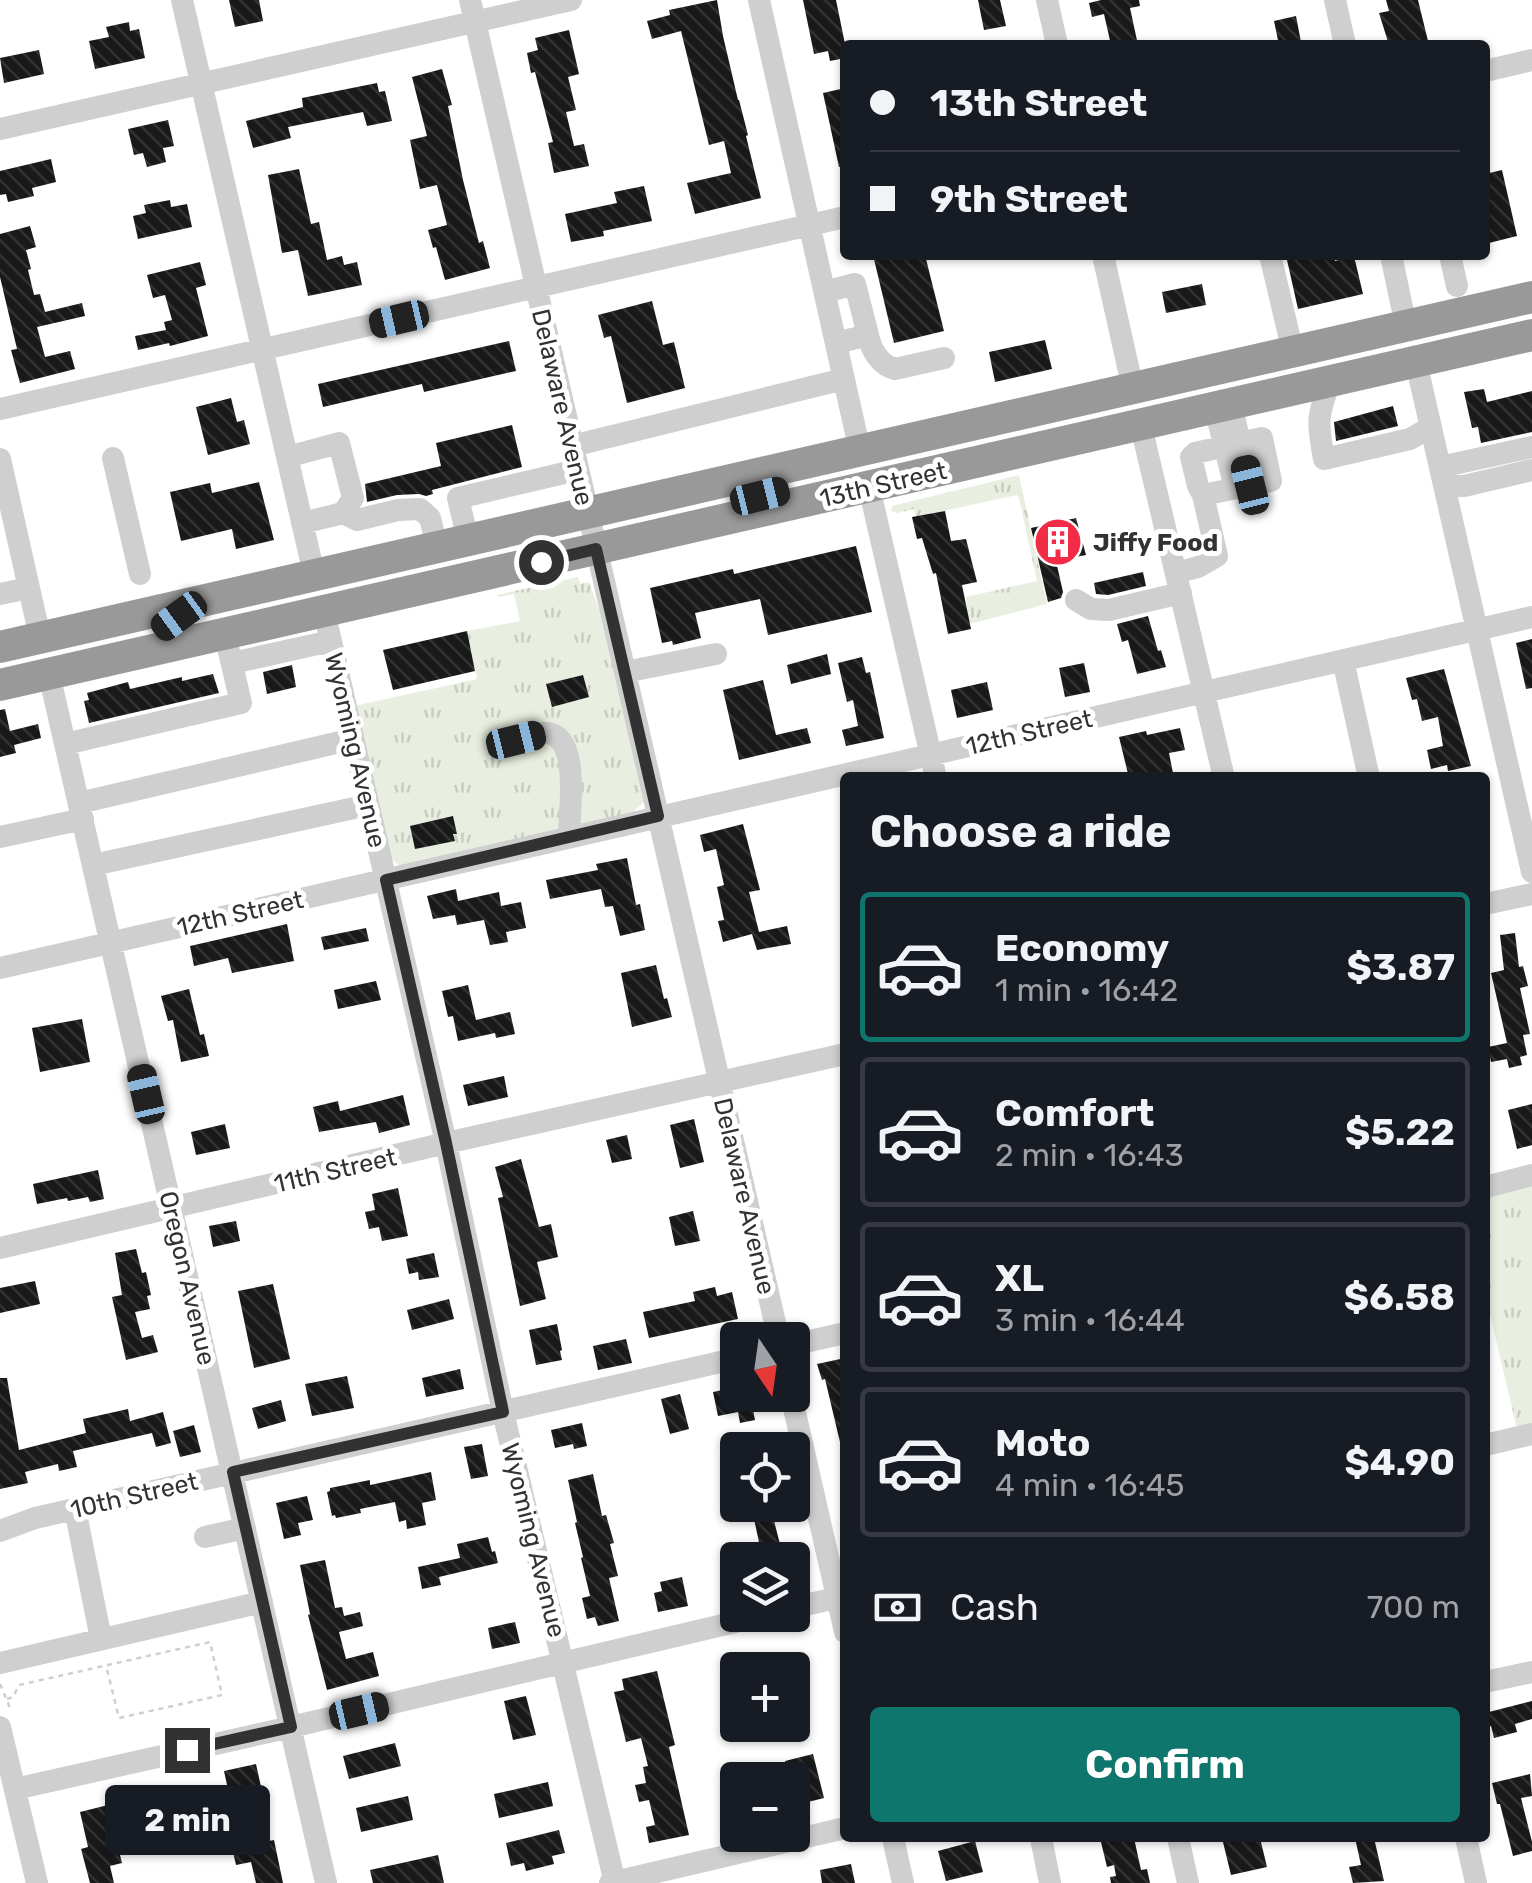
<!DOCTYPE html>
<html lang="en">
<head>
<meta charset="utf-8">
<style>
	body { margin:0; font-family:Rubik,sans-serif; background:#20242c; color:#f1f3f6; height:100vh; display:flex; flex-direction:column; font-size:38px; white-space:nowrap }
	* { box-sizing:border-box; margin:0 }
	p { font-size:32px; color:#9ea1a6 }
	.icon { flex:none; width:55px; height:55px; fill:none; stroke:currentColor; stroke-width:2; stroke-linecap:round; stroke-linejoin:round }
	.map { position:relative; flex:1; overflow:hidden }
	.panel { position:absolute; left:840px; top:772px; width:650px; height:1070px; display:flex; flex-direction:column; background:#171b24; border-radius:10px; box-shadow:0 2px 8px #0004 }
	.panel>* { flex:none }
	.top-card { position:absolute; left:840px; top:40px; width:650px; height:220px; border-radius:10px; box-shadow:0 2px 8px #0004; display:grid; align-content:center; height:220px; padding:0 30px; background:#171b24 }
	.needle { width:65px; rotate:167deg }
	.fabs { position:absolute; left:720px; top:1322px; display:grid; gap:20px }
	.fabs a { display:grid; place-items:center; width:90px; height:90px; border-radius:10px; background:#171b24; box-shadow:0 2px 8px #0004; font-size:50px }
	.end { position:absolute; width:45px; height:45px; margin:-22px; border:12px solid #323232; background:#fff; box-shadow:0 0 0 5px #fff }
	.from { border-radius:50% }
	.bubble { position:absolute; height:70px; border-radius:10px; background:#171b24; box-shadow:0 2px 8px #0004; font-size:32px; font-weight:700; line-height:70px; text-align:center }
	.car { position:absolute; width:30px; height:60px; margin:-30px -15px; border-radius:12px; box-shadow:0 0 8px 2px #0007; background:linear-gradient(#222 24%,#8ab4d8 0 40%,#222 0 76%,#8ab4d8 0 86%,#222 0) }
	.top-card b { display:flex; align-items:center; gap:35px; height:95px; font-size:38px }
	.top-card b+b { border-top:2px solid #363941 }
	.top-card i { width:25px; height:25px; background:#f1f3f6 }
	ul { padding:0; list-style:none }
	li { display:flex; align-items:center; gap:30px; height:150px; margin:0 20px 15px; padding:0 10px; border:5px solid #363941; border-radius:10px }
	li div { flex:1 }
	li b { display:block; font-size:38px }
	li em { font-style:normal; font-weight:700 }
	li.current { border-color:#0f766e }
	li>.icon { width:90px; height:90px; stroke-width:1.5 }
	h2 { padding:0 30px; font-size:45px; line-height:120px }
	.pay { display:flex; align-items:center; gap:25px; height:110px; padding:0 30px; font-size:38px }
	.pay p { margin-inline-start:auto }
	.cta { display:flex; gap:20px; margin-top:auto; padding:20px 30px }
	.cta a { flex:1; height:115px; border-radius:10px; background:#0f766e; color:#fff; font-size:40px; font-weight:700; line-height:115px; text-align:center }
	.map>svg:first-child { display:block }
	.grass { fill:url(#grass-tufts) }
	.building { fill:url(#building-back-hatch) }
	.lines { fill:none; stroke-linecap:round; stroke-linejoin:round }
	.path { stroke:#cfcfcf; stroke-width:2.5; stroke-dasharray:5 5; stroke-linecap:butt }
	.minor { stroke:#cfcfcf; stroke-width:22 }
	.highway { stroke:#999; stroke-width:32 }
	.route { stroke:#323232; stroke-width:12 }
	.labels { text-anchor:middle; stroke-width:10; stroke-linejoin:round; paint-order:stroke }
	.street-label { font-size:25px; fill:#323232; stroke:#fff }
	.poi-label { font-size:25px; font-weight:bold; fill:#323232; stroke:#fff; text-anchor:start }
</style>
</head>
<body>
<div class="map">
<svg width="1532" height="1883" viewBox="0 0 1532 1883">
	<defs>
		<pattern id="grass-tufts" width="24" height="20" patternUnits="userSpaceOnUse" patternTransform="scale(2.5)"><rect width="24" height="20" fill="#e9efe0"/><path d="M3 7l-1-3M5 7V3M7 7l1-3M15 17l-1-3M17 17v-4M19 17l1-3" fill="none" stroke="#c8cdc1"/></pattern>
		<pattern id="building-back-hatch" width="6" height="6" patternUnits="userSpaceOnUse" patternTransform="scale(2.5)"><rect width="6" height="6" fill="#191919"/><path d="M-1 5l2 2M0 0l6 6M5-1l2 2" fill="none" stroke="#323232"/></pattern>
	</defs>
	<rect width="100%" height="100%" fill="#fff"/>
	<path class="grass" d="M1019,475L1047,604L969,624L966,597L1037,581L1019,498L1017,495L916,517L914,509L897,513L891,511L892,506Z
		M578,577L580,584L589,582L602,618L644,802L631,814L401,866L390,859L354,706L477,679L467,631L520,621L514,594L498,597L497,595Z
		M1532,1186V1426L1517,1429L1485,1293V1197Z"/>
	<path class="building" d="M229,0H259L263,21L235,27Z
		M717,0L723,36L738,100H739L748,135L746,136L761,198L695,214L687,183L731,173L724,141L709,145L681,31L652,39L647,21L670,15L669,10Z
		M803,0H836L845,44V58L830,61L828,51L814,54Z
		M978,0H1000L1006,26L984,30Z
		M1101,0H1139L1140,6L1130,8L1138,45H1111L1104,14L1092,17L1089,3Z
		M1386,0H1418L1429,45H1389L1379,13L1389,11Z
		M1296,16L1301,42L1279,45L1274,21Z
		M129,22L130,31L139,29L145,58L95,69L89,41L109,37L106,27Z
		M569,30L579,74L568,77L576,110L566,112L574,146L584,144L589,166L554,173L548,143L553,142L535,72L531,73L527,53L538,50L535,38Z
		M39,50L44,74L4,83L0,58Z
		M442,69L452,105L448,106L463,180L479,243L483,241L490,268L445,280L436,247L433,248L428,230L447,225L437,185L420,189L410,140L427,136L412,77Z
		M377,83L379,92L385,91L392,121L367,126L363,112L288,127L291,138L253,148L246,121L303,107L302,98Z
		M845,88V166L839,167L823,93Z
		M168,120L174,146L163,148L166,162L147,167L143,153L134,155L128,129Z
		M51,159L56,182L32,188L34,196L8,202L6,194L0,195V171Z
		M299,169L311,224L319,222L327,260L342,256L344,265L357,262L362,285L308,296L298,250L282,253L268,175Z
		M1502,170L1517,236L1485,244V174Z
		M644,186L652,221L603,231L604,236L571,242L565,214L617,203L614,192Z
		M170,200L171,207L187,204L192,227L138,239L133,216L146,213L144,205Z
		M30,226L36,247L26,250L31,269L28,270L34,295L40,294L45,312L82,303L85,316L37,327L45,357L70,351L75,369L20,383L11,350L17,349L0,277V234Z
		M873,255H925L944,331L894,343Z
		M1307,255H1333L1335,261L1354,256L1363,294L1298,309L1287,260Z
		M200,262L206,285L196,288L208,336L170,346L169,343L138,350L135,336L166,330L164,322L172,320L165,295L153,298L147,275Z
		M1202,284L1206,305L1166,313L1162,292Z
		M652,301L663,345L674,342L685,388L627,403L611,336L604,338L598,315Z
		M1045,340L1052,369L995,382L989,352Z
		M509,341L516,371L424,392L422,384L323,407L318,384Z
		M1484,389L1487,402L1532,391V432L1481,443L1478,427L1472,428L1464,392Z
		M231,398L237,422L244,420L250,444L208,455L196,407Z
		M1393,406L1398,426L1336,441L1334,422Z
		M512,425L522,467L432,490L433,494L426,496L419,494L397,495L367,502L365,484L441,466L436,443Z
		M259,482L274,540L236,549L232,529L181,541L170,492L210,483L212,493Z
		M945,511L951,541L966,539L977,582L962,585L971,629L948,634L936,573L933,574L922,538L917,539L912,517Z
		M1076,518L1086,555L1056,561L1063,592L1061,598L1048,602L1031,528Z
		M856,546L872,612L768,635L760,599L695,613L701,638L673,645L672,641L662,643L650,588L733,569L734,574Z
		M1143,572L1146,586L1108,595L1096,594L1094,583Z
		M1148,616L1158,651L1161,650L1166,667L1137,674L1128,640L1122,642L1117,624Z
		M467,631L475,671L393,690L383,650Z
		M1532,639V688L1526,689L1516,643Z
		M827,654L831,674L791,684L787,665Z
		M862,657L866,673L870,672L884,738L846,746L842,730L858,726L853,700L847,702L838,663Z
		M1084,663L1090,692L1065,697L1059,668Z
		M292,665L296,687L267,694L263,672Z
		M1444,669L1471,766L1448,771L1447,765L1431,769L1427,750L1443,746L1438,717L1422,721L1417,699L1412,700L1406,678Z
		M213,674L219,693L89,723L84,701L89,700L87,693L128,682L130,689L182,677V681Z
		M583,675L589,697L552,707L546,684Z
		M763,680L776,735L807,728L811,743L739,760L723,690Z
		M987,682L993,710L957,718L951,690Z
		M5,709L10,731L38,724L41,738L14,745L16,753L0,757V710Z
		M1180,728L1185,750L1169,753L1174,778H1129L1119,737L1146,731L1147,735Z
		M453,816L457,834H453L455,841L415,849L410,826Z
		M743,824L760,890L749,892L759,932L787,926L791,944L757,950L752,934L723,942L718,921L724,920L717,887L724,885L716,849L704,852L700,835Z
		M627,858L636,905L640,904L645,930L620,936L613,906L605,907L601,889L550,899L546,880L598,870L596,864Z
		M456,889L458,901L499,892L501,906L521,902L526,928L506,932L508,942L490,945L484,920L457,925L455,915L433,919L427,896Z
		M287,924L294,961L232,973L228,958L194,966L190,946Z
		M366,928L369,941L324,950L321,937Z
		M1515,933L1519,967L1523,966L1528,986L1520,988L1530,1034L1523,1035L1527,1055L1520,1057L1522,1065L1509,1068L1507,1059L1491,1062L1488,1047L1507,1043L1491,973L1504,970L1500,935Z
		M656,965L664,999L667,998L672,1017L632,1027L621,973Z
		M376,981L381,1000L338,1009L334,990Z
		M468,985L476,1020L510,1012L515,1034L496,1038L495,1033L458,1041L453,1016L448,1017L442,991Z
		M189,989L200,1035L204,1034L209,1056L181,1062L173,1020L168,1021L161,996Z
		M82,1019L90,1062L40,1072L32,1028Z
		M504,1076L508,1097L468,1106L463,1085Z
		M403,1095L410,1125L379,1133L376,1122L319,1132L313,1107L338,1101L340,1111Z
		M1532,1104V1145L1517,1149L1508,1110Z
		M694,1119L704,1162L680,1168L670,1125Z
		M225,1124L230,1148L196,1155L191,1132Z
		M627,1135L632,1159L612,1163L606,1140Z
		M521,1159L539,1227L551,1224L558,1257L537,1262L546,1299L520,1306L498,1198L503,1197L495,1167Z
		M98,1170L104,1199L90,1202L88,1197L68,1201L67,1198L37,1204L33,1184Z
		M398,1188L408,1236L382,1241L379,1227L369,1229L365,1212L375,1210L372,1194Z
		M693,1211L700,1241L675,1246L669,1217Z
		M236,1221L240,1241L213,1247L209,1226Z
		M136,1249L142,1273L146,1272L151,1295L147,1296L150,1309L135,1312L142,1338L153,1335L158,1352L126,1360L112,1297L122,1295L115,1253Z
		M434,1253L439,1277L419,1280L418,1272L409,1274L406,1259Z
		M35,1281L40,1304L0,1313V1288Z
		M273,1284L290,1359L254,1368L238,1291Z
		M715,1287L717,1296L732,1292L738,1319L649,1338L643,1312L695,1301L693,1292Z
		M449,1299L454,1319L412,1330L407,1310Z
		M557,1324L562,1350L560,1351L562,1360L536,1365L529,1330Z
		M626,1339L632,1363L598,1370L593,1346Z
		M845,1358V1442H840L825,1379L822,1380L817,1364Z
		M460,1369L464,1389L426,1397L422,1378Z
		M347,1376L354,1408L312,1416L305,1384Z
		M0,1378H7L19,1450L86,1433L83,1419L128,1409L130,1421L163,1412L171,1443L156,1447L152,1433L73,1451L77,1467L59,1471L58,1464L25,1472L28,1483L0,1489Z
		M738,1387V1395H750L755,1420L740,1423L738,1412L718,1416L713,1392Z
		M680,1394L689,1429L670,1434L661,1399Z
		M281,1400L286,1421L258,1429L252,1408Z
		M582,1423L587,1446L574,1449L573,1444L555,1448L551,1430Z
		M194,1425L201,1452L180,1457L173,1431Z
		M482,1444L488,1476L471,1479L464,1447Z
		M431,1472L436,1500L422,1503L426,1525L407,1529L406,1520L399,1522L395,1502L360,1509L361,1513L336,1518L335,1515L332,1516L327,1492L330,1491V1488L370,1480V1485Z
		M593,1474L602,1516L606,1515L614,1543L610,1544L618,1576L609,1578L619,1621L598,1626L595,1617L587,1619L582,1598L590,1596L581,1558L583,1557L575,1523L577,1522L568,1480Z
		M307,1496L313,1520L298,1523L301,1535L284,1539L276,1503Z
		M751,1505H770L782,1552L762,1556Z
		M488,1537L492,1552L495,1551L498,1563L439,1577L441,1585L422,1589L418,1567L460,1558L457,1544Z
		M325,1560L335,1608L342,1607L344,1616L360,1612L363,1626L339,1632L346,1659L373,1652L379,1676L327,1690L308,1615L310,1614L300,1565Z
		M682,1577L688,1606L658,1612L654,1593L662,1591L660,1582Z
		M515,1622L520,1643L492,1649L488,1628Z
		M657,1671L675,1745L669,1747L689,1835L649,1843L646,1827L655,1825L649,1800L639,1802L635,1785L646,1783L643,1767L648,1766L641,1738L626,1742L614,1692L624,1690L622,1679Z
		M526,1696L536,1735L513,1740L504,1701Z
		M1532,1701V1719L1515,1724L1517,1732L1494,1738L1491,1726L1485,1727V1713Z
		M395,1743L401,1766L349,1779L343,1756Z
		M813,1754L824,1798L792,1806V1780H789L785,1761Z
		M256,1764L267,1814L252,1817L258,1843L274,1840L283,1883H256L251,1862L236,1865L233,1852L224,1854L220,1835L237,1831L224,1771Z
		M1530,1774L1532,1796L1521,1798L1532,1842V1851L1513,1856L1500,1804H1497L1492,1783Z
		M548,1782L553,1806L499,1818L494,1794Z
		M408,1796L413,1820L361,1832L356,1808Z
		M132,1799L138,1821L113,1827L122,1863L110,1866L114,1883H90L81,1849L88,1847L80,1812Z
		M559,1830L565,1853L552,1856L554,1864L526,1871L524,1863L511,1866L506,1843Z
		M1100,1838H1134L1141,1870L1147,1869L1150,1883H1111L1110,1877L1116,1876L1114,1865L1107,1867Z
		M1222,1838H1260L1267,1867L1231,1875Z
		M1355,1838H1374L1384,1881L1353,1883L1349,1867L1361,1865Z
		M975,1841L983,1872L946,1881L938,1851Z
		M438,1855L444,1883H373L370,1870Z
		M851,1864L855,1883H822L820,1870Z"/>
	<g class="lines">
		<path class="path" d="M0,1684L11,1710
			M7,1699L13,1697L19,1685L210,1642L222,1695L119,1718L106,1665"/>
		<path class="minor" d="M182,0L314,574
			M470,0L779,1340
			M759,0L860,451
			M1047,0L1057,45
			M1335,0L1345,45
			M1485,71L1532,60
			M0,129L571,0
			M1103,255L1133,389
			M1270,255L1293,352
			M1391,255L1406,326
			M1450,255L1457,286
			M825,292L855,284L868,335L836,343
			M868,335C871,350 880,365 895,369L944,358
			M1416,362L1532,872
			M1330,382C1317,416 1317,422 1324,459L1410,439L1431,427
			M1231,404L1250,485
			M1215,408L1235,488
			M0,409L845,217
			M1141,426L1224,778
			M572,446L844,379
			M287,457L339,443L353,498L343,513L302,523
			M113,458L140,574
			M0,459L40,637
			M1440,467L1532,447
			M1444,486H1464L1532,470
			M869,487L936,778
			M343,513L357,520L398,510L420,509L430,518L437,547
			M468,540L458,498L577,470
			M1176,573L1198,567L1217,556L1203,495L1271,481L1262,438L1195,453L1191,457L1198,486L1203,495
			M0,594L29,588
			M1076,600L1091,609L1109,610L1181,593
			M324,611L446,1143L503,1412L615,1883
			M1343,660L1369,778
			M232,663L331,641
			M625,672L716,654
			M49,674L326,1883
			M515,740C524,738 538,731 547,733C581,737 569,812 569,836
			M65,744L241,703L225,635
			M79,803L353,739
			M0,837L83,819
			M93,865L368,805
			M1485,904L1532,894
			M0,968L1532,617
			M1485,1187L1532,1175
			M0,1248L446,1143L845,1054
			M792,1345L845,1333
			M791,1395L845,1632
			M1485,1445L1532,1434
			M75,1509L101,1639
			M0,1531L35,1518L738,1358
			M205,1537L245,1528
			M792,1608L845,1596
			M0,1663L262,1602
			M1485,1682L1532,1672
			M0,1727L37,1883
			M15,1789L291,1727L765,1615
			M893,1838L903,1883
			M1041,1838L1050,1883
			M1178,1838L1188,1883
			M1466,1838L1476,1883
			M610,1883L845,1828"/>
		<path class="highway" d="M0,647L1532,297
			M0,685L1532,335"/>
	</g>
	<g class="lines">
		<path class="route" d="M187,1750L291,1727L233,1472L503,1412L446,1143L386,880L658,816L596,549L541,562"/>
	</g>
	<defs>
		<g id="building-disc" transform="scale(2.5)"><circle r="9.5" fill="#f22c47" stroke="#fff"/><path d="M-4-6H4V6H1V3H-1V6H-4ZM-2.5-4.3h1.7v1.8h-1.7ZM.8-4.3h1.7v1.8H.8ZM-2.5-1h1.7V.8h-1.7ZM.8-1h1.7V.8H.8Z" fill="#fff"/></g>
	</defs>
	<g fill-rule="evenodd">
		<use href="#building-disc" x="1058" y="542"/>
	</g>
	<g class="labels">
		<g class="street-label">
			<text transform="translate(563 407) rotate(77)" y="9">Delaware Avenue</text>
			<text transform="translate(883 484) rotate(-13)" y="9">13th Street</text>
			<text transform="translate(1029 732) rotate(-13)" y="9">12th Street</text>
			<text transform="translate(356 750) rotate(77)" y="9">Wyoming Avenue</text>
			<text transform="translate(240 913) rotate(-13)" y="9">12th Street</text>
			<text transform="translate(335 1170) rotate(-13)" y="9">11th Street</text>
			<text transform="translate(745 1196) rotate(77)" y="9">Delaware Avenue</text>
			<text transform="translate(188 1278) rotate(77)" y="9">Oregon Avenue</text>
			<text transform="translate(134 1495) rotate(-13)" y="9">10th Street</text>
			<text transform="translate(534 1540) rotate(76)" y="9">Wyoming Avenue</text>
		</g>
		<g class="poi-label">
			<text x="1093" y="551">Jiffy Food</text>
		</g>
	</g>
</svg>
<div class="fabs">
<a><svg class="needle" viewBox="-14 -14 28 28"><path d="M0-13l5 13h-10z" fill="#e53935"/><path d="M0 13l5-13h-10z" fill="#9ea1a6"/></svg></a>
<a><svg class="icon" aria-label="locate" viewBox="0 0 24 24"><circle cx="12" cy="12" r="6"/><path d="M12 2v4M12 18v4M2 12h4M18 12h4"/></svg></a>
<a><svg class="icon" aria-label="layers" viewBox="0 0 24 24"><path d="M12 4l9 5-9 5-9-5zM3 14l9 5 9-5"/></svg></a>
<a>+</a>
<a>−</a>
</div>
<i class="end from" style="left:541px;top:562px"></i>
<i class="end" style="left:187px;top:1750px"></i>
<div class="bubble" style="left:105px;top:1785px;width:165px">2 min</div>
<i class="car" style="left:399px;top:319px;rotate:257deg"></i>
<i class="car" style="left:1250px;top:485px;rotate:346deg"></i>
<i class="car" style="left:760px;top:496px;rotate:76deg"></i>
<i class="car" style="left:179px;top:616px;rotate:234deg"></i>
<i class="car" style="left:516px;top:740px;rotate:76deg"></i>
<i class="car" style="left:146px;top:1094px;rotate:347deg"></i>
<i class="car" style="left:359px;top:1711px;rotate:77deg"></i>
<div class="top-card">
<b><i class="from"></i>13th Street</b>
<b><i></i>9th Street</b>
</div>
<section class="panel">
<h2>Choose a ride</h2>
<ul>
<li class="current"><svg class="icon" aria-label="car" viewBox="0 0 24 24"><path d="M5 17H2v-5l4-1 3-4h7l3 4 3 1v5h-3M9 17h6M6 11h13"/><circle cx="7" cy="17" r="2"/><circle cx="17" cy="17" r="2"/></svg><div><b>Economy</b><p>1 min · 16:42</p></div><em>$3.87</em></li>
<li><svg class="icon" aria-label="car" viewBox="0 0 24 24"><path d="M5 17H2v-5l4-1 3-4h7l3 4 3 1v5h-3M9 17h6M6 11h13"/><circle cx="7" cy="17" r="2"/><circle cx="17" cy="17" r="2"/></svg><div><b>Comfort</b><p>2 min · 16:43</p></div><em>$5.22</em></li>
<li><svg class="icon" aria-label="car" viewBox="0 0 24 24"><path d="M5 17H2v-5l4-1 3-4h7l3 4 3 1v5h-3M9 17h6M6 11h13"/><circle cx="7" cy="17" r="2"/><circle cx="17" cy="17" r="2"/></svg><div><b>XL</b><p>3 min · 16:44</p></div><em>$6.58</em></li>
<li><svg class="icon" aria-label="car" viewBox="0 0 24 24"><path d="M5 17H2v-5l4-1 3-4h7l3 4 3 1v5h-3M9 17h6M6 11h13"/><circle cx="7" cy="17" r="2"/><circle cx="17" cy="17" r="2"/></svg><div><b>Moto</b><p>4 min · 16:45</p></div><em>$4.90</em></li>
</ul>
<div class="pay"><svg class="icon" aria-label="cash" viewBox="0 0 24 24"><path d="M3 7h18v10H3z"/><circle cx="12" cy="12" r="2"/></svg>Cash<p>700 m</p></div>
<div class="cta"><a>Confirm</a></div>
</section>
</div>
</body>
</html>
